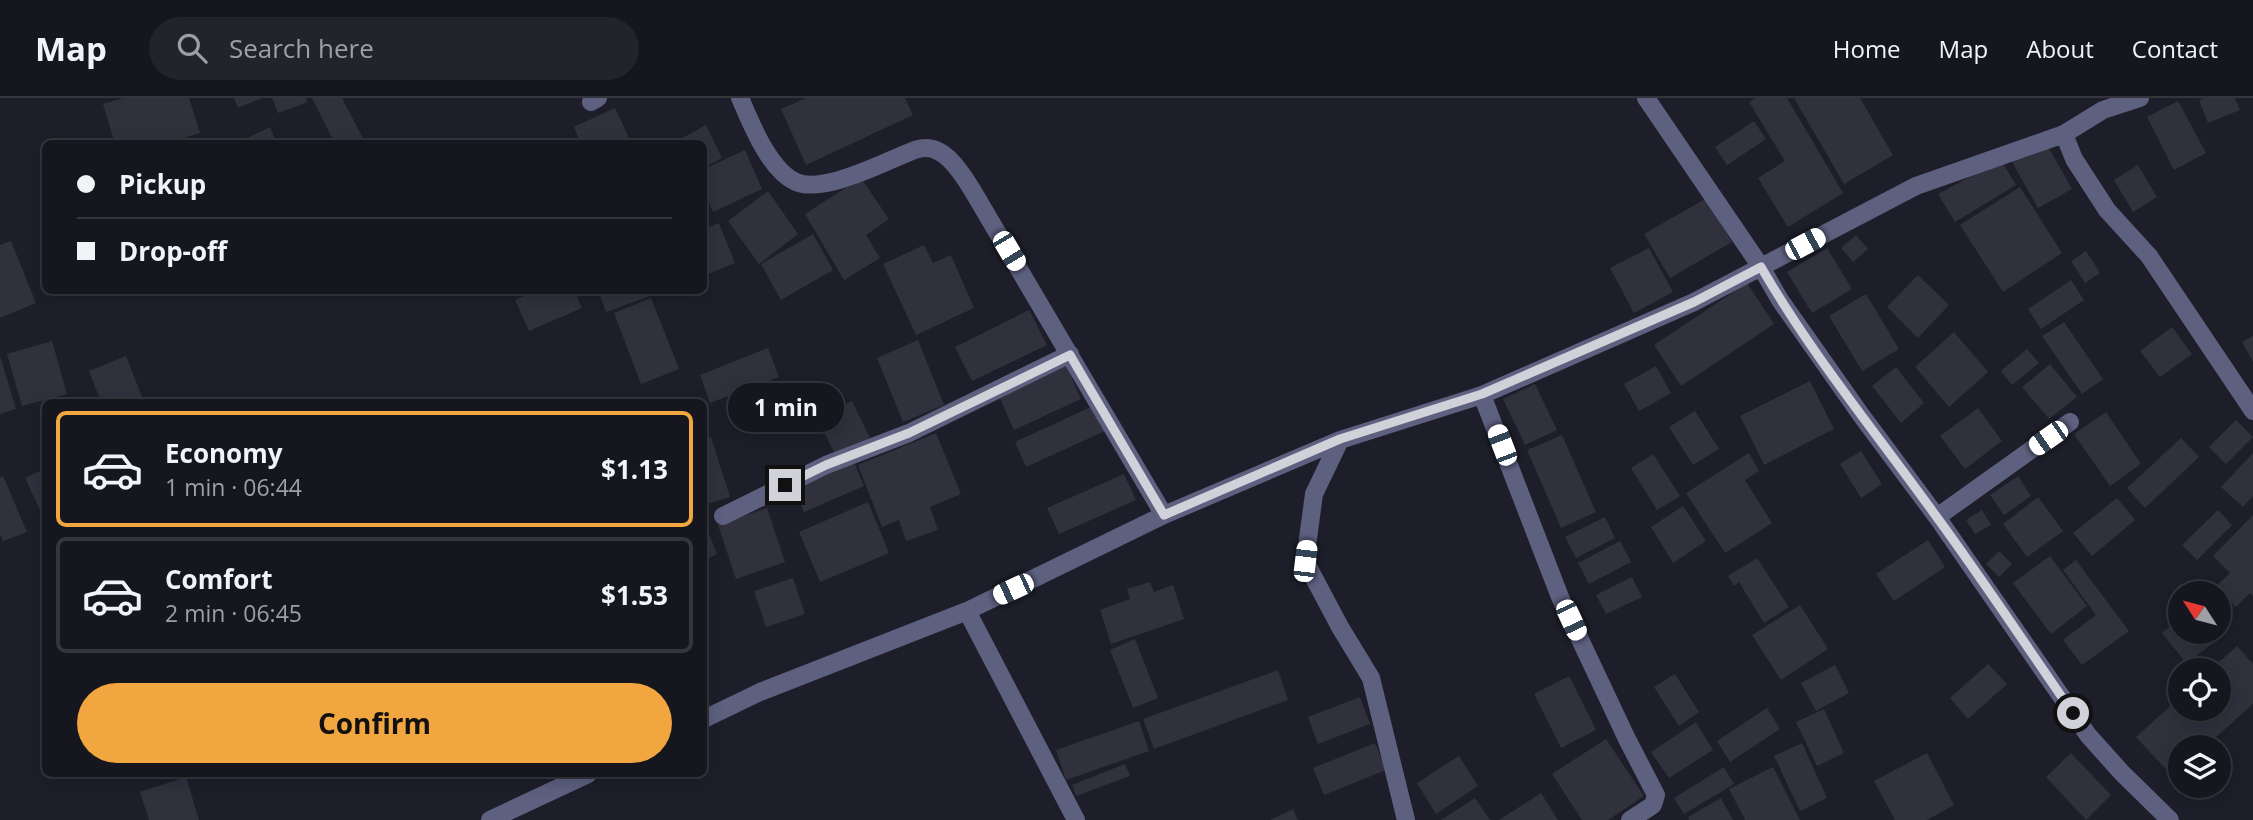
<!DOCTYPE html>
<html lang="en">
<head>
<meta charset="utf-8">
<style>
	body { margin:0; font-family:"Open Sans",sans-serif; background:#23232c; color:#f1f3f6; height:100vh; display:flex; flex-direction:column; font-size:26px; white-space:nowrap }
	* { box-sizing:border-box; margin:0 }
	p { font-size:23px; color:#9e9fa4 }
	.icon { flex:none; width:38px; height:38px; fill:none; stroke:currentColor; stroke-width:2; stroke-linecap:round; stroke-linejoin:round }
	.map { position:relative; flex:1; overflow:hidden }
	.sheet { position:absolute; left:42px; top:301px; width:665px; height:378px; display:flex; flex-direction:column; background:#16161f; border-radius:10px; box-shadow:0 4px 18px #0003,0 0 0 2px #35353d }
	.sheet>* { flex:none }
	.banner { position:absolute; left:42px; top:42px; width:665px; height:154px; border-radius:10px; box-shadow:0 4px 18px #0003,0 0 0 2px #35353d; display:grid; align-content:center; height:154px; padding:0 35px; background:#16161f }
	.needle { width:46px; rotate:306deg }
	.buttons { position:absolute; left:2168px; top:483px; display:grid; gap:14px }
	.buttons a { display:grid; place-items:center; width:63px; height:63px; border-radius:50%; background:#16161f; box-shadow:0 4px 18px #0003,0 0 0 2px #35353d; font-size:35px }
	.end { position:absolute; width:32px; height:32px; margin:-16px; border:9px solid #d1d2d9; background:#111; box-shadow:0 0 0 4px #111 }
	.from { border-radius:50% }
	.bubble { position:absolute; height:49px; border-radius:24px; background:#16161f; box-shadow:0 4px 18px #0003,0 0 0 2px #35353d; font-size:23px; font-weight:700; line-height:49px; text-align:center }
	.car { position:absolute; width:21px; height:42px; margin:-21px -10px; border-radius:9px; box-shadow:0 0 5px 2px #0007; background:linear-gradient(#fff 24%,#345 0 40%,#fff 0 76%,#345 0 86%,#fff 0) }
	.banner b { display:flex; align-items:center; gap:24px; height:66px; font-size:26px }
	.banner b+b { border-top:2px solid #35353d }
	.banner i { width:18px; height:18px; background:#f1f3f6 }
	ul { padding:12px 0 0; list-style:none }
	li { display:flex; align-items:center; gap:21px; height:116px; margin:0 14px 10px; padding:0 21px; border:4px solid #35353d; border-radius:10px }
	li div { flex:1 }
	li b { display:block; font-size:26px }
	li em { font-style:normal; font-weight:700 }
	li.active { border-color:#f1a640 }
	li>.icon { width:63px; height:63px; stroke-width:1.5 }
	.cta { display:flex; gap:14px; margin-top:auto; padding:14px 35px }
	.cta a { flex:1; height:80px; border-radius:42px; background:#f1a640; color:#111; font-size:28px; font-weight:700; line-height:80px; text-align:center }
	header { display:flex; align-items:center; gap:42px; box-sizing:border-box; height:98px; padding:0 35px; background:#16161f; border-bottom:2px solid #35353d }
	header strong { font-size:33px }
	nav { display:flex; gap:38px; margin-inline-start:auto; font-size:24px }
	.search { width:490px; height:63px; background:#23232c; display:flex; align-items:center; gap:18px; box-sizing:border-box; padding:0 24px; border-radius:38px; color:#9e9fa4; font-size:26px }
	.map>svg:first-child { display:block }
	.building { fill:#30313d }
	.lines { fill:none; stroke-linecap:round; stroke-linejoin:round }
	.minor { stroke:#5d607f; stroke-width:18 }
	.route { stroke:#d1d2d9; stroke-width:9 }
</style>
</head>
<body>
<header>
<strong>Map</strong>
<div class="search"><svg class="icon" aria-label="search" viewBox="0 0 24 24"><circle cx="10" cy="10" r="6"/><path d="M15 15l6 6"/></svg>Search here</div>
<nav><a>Home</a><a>Map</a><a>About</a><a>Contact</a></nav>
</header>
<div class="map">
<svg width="2253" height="722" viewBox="0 0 2253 722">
	<rect width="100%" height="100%" fill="#1d1e29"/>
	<path class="building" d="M123,0H189L200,35L165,46H115L103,6Z
		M234,0H262L238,10Z
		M272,0H306L308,4L278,15Z
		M312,0H342L364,42L357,46H335Z
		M806,0H905L913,17L806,67L781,11Z
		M1756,0H1787L1843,95L1788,129L1758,80L1785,63L1749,4Z
		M1794,0H1860L1893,57L1844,86Z
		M2205,0H2235L2240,12L2208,25L2199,2Z
		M2178,3L2206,55L2174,72L2147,19Z
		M615,10L632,46H581L574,29Z
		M1754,23L1766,41L1727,67L1715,49Z
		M706,27L722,60L704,70V46H671Z
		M270,29L277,46H235Z
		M2046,45L2072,91L2038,110L2012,64Z
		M745,52L762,91L713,114L704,93V71Z
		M2001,62L2016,87L1955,124L1938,96Z
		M2138,67L2157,99L2133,114L2114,82Z
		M861,80L889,121L866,137L880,160L844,182L805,116Z
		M2020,89L2062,155L2003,194L1960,127Z
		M768,93L798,136L759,166L728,123Z
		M1707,100L1732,144L1670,180L1644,136Z
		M719,125L735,165L704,178V131Z
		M813,136L833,172L781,202L761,166Z
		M1856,137L1868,151L1853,164L1841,150Z
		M11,143L36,205L0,220V147Z
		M924,147L933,165L951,157L974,210L916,237L883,166Z
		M1649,150L1673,194L1634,215L1610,170Z
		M1827,150L1852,191L1812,215L1787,174Z
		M2086,153L2100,175L2085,185L2071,163Z
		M1918,177L1949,207L1918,240L1887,209Z
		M2071,182L2084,202L2041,231L2028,211Z
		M1747,185L1774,226L1681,288L1654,247Z
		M537,192H574L582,210L529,233L515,202Z
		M598,192H648L650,198L606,214Z
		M1866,196L1899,251L1862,273L1829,218Z
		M651,200L679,271L641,286L614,215Z
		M1029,212L1047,247L972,283L955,249Z
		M2064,224L2103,281L2082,296L2042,238Z
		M2172,229L2192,256L2160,279L2140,253Z
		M1954,234L1988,274L1949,309L1915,269Z
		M2253,238V264L2242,244Z
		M918,242L944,307L903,324L877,260Z
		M52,243L67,296L22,308L7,256Z
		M768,250L779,279L710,305L700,277Z
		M2027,251L2039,265L2012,287L2001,273Z
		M0,258L16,311L0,316Z
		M126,258L144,304H101L89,273Z
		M1065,265L1081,301L1014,332L998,296Z
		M2050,266L2077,299L2049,321L2022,289Z
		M1656,268L1671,295L1639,313L1624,286Z
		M1896,269L1924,305L1901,325L1872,288Z
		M1810,283L1834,331L1764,367L1740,318Z
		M785,286L796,313L757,329L747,301Z
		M1535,286L1557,332L1525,347L1503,301Z
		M852,303L870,340L836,358L817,320Z
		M1093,308L1105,333L1026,369L1015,344Z
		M1978,310L2002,343L1965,371L1940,338Z
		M1695,313L1719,351L1693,367L1669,329Z
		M2106,314L2141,366L2110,388L2074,336Z
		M2236,322L2253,339L2226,366L2209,349Z
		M936,335L961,396L930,409L938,432L906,443L899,422L882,429L858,367Z
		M1562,337L1596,414L1561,430L1527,352Z
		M711,339L730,399L704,407V341Z
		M2181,340L2199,359L2145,410L2127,390Z
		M1861,353L1882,386L1861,400L1840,366Z
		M1749,355L1759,373L1745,382L1772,425L1725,455L1686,395Z
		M2253,355V398L2243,409L2221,389Z
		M1653,356L1680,398L1657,412L1631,370Z
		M854,364L864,388L804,414L793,390Z
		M46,370V425L25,380Z
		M1124,376L1136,402L1059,436L1047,410Z
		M3,378L27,434L3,443L0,436V380Z
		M2018,378L2031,398L2004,417L1990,397Z
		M2038,399L2063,433L2027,459L2003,426Z
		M2117,400L2135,422L2092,458L2073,435Z
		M868,404L889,455L820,484L799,434Z
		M1683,408L1706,443L1673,465L1651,429Z
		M767,410L785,464L736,481L718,427Z
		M1982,412L1991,427L1975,436L1966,422Z
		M2218,412L2232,427L2197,462L2182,447Z
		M2253,417V498L2250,495L2236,509L2216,488L2230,475L2213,458Z
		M1605,419L1615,440L1576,460L1565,439Z
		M704,423L717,456L704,462Z
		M1928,442L1945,469L1894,503L1876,476Z
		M1620,443L1631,464L1589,486L1578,465Z
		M1999,453L2012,466L1999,479L1986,466Z
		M2050,458L2087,508L2051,536L2013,485Z
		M1757,460L1789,509L1764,525L1739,484L1734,488L1728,478Z
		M2076,462L2129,533L2082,567L2063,542L2096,517L2063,472Z
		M1632,479L1642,499L1606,516L1596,497Z
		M793,480L805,516L766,529L754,493Z
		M1150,484L1154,494L1173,487L1184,521L1111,546L1100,512L1130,501L1127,491Z
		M1800,507L1828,551L1781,582L1752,537Z
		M2180,520V534H2219V525L2226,534L2187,566L2162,535Z
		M1135,541L1158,600L1133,610L1110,552Z
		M2237,548L2253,566V606L2205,649H2180V671L2172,678L2136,639L2180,599V611H2219V572H2210Z
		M1988,566L2007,586L1968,621L1950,600Z
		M1835,567L1849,595L1816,613L1801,585Z
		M1278,572L1288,602L1154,651L1143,621Z
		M1675,576L1699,614L1679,628L1654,589Z
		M1569,578L1596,632L1561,650L1534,596Z
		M1360,599L1370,626L1318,646L1308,619Z
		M1767,610L1780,631L1730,664L1717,643Z
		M1824,611L1844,655L1817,668L1796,624Z
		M1139,623L1149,653L1066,682L1056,652Z
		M1696,624L1713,652L1669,680L1651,654Z
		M1606,641L1644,698L1608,722H1582L1552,676Z
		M1375,645L1386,672L1324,697L1313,670Z
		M1802,645L1827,700L1800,713L1774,658Z
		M1927,655L1954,707L1927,722H1895L1874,683Z
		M2071,655L2111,697L2086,722L2046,679Z
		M1459,658L1478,688L1436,716L1417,685Z
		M1125,666L1130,678L1076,698L1072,687Z
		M1724,669L1734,686L1684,716L1674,700Z
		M1773,669L1800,722H1745L1729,691Z
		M186,679L199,722H149L140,694Z
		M1541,695L1558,722H1499Z
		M1475,700L1490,722H1441Z
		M1721,700L1733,722H1689L1688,719Z
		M1293,711L1298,722H1270Z"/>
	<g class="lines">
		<path class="minor" d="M740,0C751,25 769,72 796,84C821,95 874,69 898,59C913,53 923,46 938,53C956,61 974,95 984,112L1164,417
			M1646,0L1761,169L1780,202L1861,317L1937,419L2088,637L2122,675L2170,722
			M591,4L598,0
			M2064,36L2074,61L2107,112L2149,158L2253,313
			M1482,297L1560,499L1627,641L1656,697L1653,707L1630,722
			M1340,342L1314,396L1305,463L1340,529L1371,580L1406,722
			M723,418L826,367L909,335L1070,256
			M1937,419L2070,324
			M967,513L1076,722
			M704,621L760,594L967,513L1164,417L1340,342L1482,297L1694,204L1916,88L2064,36L2103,12L2140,0
			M490,722L588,676"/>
	</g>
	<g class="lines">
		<path class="route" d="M785,387L826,367L909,335L1070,257L1164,417L1340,341L1482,296L1694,204L1761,169C1812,257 1877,336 1936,418C1983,482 2027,549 2073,615"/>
	</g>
</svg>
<div class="buttons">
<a><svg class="needle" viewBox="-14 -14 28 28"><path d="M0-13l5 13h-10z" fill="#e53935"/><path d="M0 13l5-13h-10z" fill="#9e9fa4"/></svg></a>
<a><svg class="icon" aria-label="locate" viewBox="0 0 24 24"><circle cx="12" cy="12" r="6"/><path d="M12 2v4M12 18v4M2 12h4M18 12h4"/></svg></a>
<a><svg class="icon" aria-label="layers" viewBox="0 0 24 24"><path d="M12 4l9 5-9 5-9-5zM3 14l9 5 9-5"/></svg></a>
</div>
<i class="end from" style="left:2073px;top:615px"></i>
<i class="end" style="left:785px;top:387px"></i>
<div class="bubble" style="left:728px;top:285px;width:116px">1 min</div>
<i class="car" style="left:1805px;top:146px;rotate:62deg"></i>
<i class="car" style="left:1009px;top:153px;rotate:149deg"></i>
<i class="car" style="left:2048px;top:340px;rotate:235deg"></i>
<i class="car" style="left:1502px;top:347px;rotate:339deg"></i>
<i class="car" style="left:1305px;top:463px;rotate:7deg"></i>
<i class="car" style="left:1013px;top:491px;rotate:245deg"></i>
<i class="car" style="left:1571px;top:522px;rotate:155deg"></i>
<div class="banner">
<b><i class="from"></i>Pickup</b>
<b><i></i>Drop-off</b>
</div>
<section class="sheet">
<ul>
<li class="active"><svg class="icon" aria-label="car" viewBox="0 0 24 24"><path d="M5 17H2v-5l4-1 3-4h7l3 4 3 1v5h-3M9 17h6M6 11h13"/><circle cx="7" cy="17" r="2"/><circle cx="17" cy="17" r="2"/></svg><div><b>Economy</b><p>1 min · 06:44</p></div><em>$1.13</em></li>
<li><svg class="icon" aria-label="car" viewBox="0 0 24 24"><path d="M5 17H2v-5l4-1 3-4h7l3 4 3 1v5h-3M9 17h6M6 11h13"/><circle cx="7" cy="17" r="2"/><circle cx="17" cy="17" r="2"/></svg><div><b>Comfort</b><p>2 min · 06:45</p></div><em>$1.53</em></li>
</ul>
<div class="cta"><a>Confirm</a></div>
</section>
</div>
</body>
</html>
